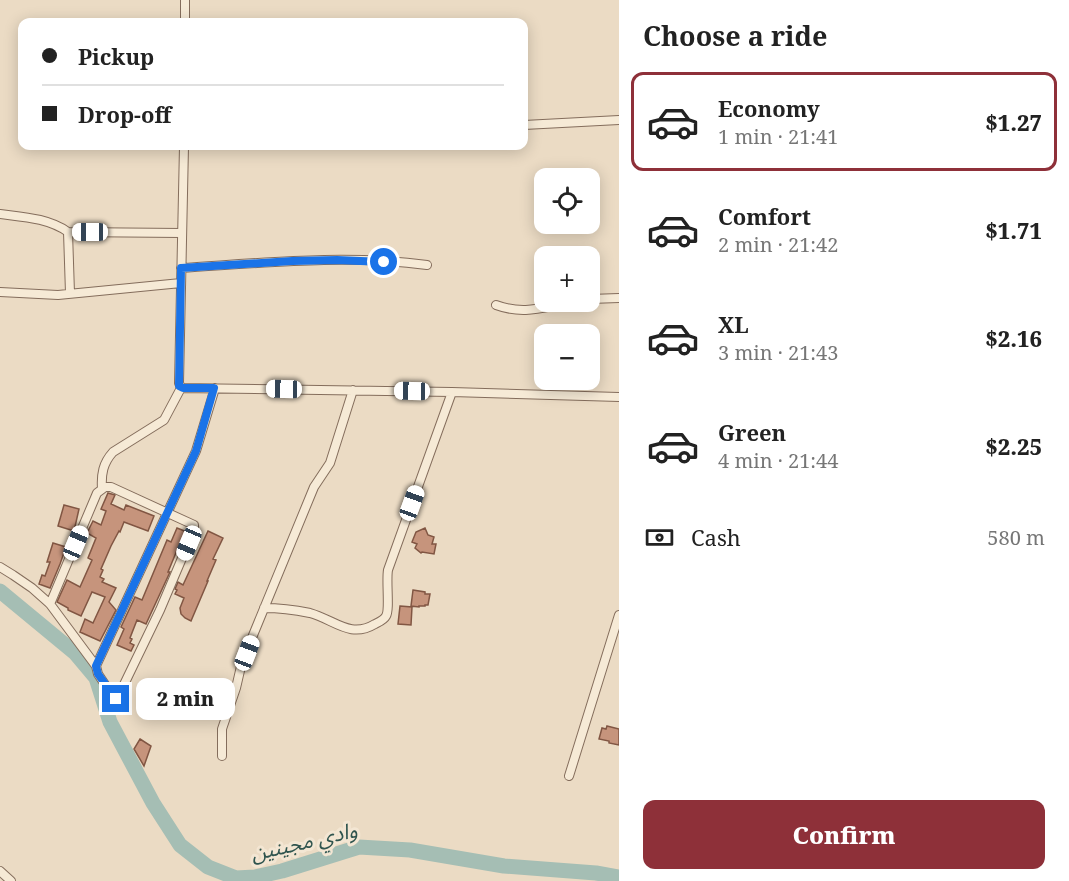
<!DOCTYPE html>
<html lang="en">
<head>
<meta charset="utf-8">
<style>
	body { margin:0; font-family:"Noto Serif","Noto Sans Arabic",serif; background:#f2f2f2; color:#222; height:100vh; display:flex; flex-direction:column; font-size:22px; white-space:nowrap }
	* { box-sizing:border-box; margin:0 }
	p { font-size:20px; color:#767676 }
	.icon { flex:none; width:33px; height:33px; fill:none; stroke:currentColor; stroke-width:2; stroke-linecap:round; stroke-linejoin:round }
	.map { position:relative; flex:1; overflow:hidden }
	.side { display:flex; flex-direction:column; background:#fff; width:450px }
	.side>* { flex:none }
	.hud { position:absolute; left:18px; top:18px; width:510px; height:132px; border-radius:12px; box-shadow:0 3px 15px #0003; display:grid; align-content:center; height:132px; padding:0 24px; background:#fff }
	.fabs { position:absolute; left:534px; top:168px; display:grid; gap:12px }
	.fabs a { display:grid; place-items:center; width:66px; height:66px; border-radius:12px; background:#fff; box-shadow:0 3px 15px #0003; font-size:30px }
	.end { position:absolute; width:27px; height:27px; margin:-14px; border:8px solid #1a73e8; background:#fff; box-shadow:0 0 0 3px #fff }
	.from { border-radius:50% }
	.bubble { position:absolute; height:42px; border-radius:12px; background:#fff; box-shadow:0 3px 15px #0003; font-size:20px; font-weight:800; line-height:42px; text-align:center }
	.car { position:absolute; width:18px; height:36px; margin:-18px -9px; border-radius:8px; box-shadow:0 0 4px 2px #0007; background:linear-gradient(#fff 24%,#345 0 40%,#fff 0 76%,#345 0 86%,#fff 0) }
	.hud b { display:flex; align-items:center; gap:21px; height:57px; font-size:22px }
	.hud b+b { border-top:2px solid #e0e0e0 }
	.hud i { width:15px; height:15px; background:#222 }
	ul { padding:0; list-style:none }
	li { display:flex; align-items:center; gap:18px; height:99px; margin:0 12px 9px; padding:0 12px; border:3px solid transparent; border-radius:12px }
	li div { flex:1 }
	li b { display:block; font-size:22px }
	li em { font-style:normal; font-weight:800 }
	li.on { border-color:#8e3039 }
	li>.icon { width:54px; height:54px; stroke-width:1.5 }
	h2 { padding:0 24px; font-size:27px; line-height:72px }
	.pay { display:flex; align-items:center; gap:15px; height:66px; padding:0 24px; font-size:22px }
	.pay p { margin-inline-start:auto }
	.cta { display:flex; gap:12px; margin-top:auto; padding:12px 24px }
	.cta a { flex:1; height:69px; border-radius:12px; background:#8e3039; color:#fff; font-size:24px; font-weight:800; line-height:69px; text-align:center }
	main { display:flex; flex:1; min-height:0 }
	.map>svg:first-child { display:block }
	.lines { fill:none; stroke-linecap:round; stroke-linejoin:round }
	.river { stroke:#a5beb4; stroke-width:15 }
	.building { fill:#c6947c; stroke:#815643; stroke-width:1.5 }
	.minor-casing { stroke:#846d5c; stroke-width:10 }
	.minor { stroke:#f6ead6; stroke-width:8 }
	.route { stroke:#1a73e8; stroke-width:8 }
	.labels { text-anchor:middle; stroke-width:6; stroke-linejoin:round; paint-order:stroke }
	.water-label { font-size:21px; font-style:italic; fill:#2f544e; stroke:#f3e6d3 }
</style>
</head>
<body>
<main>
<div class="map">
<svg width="619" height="881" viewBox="0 0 619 881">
	<rect width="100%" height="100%" fill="#ebdbc4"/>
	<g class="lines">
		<path class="river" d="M0,591L75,653L96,678L110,722L153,803L180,845L208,867L236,878L255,877L282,871L359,847L410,850L504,866L596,873L619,877"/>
	</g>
	<path class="building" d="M108,493L115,495L111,504L124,510L126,505L154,516L148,531L124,522L120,532L119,531L111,546L101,569L103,570L100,577L104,579L102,582L116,588L109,602L116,610L100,641L80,632L85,619L93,623L105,597L92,592L81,616L68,610V608L57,602L67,580L80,587L92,560L88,558L96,538L87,533L93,521L101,525L106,511L101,509Z
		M64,505L79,509L74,531L58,526Z
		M177,528L187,532L182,544L180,543L168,572H170L146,624L137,620L130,638L132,639L130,643L134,645L131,651L117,645L124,629L121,627L135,597L142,600L167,540L171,542Z
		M425,528L428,535L434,537L432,544H436L434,554L422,552L421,553L415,548L417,544L412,542L416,532Z
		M208,531L223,538L213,559L216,560L207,581H208L191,621L185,618L181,614L180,608L184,598L175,594L177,590L175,589L178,582L183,585Z
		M53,543L66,547L60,564L50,588L39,584L42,575L45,576L50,562H47Z
		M413,590L425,592V594H430L428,605H425V606H419V607L411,606Z
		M400,606L412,607L411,625L398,624Z
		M153,683L166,688L157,716L143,711Z
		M607,726L619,729V745L609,743V741L599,739L602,728L606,729Z
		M140,739L151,746L144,766L134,749Z"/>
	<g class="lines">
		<g class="minor-casing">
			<path id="minor" d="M185,0V22
				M524,125L619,120
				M184,146L179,383L181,388L452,392L619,397
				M0,214C23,217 48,218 68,232L182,233
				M68,232L70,293
				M181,268C262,263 346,254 427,265
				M0,292L58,295L181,283
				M590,299L619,298
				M496,305C526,316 545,306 575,302
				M102,489C101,474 103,463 113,452L164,420L181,388
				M0,567L13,575L32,588L50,604L96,666L196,451L215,388
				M50,604L97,493L105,487H111L194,525V530L160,610L117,699L114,698L98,674L96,666
				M264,608C280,608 295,610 310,613C335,620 350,639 375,624C379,622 384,620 386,616C390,610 386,581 388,570L452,392
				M222,756V729L236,688L242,662L314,487L330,463L353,390
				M569,776L619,615
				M0,871L11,881"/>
		</g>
		<use href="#minor" class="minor"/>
	</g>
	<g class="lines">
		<path class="route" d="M116,699L98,674L96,666L196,451L214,388H183L179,386L181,268L292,261L337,260L384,262"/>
	</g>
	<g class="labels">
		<g class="water-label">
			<text transform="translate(304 842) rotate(-13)" y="7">وادي مجينين</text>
		</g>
	</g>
</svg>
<div class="fabs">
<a><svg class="icon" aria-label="locate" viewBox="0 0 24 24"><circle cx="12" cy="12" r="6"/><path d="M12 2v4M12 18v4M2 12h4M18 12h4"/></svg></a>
<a>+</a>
<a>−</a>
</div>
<i class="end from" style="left:384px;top:262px"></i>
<i class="end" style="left:116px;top:699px"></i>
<div class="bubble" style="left:136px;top:678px;width:99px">2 min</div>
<i class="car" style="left:90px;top:232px;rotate:270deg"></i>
<i class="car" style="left:284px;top:389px;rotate:271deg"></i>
<i class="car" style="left:412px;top:391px;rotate:271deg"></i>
<i class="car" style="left:412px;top:503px;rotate:20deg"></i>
<i class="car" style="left:76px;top:543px;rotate:23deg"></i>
<i class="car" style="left:189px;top:543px;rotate:203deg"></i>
<i class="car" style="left:247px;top:653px;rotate:21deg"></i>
<div class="hud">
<b><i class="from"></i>Pickup</b>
<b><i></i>Drop-off</b>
</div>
</div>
<section class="side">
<h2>Choose a ride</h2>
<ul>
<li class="on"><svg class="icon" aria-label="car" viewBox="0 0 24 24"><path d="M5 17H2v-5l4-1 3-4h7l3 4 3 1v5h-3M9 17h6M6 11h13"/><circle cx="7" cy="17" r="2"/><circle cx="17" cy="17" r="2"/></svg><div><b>Economy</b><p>1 min · 21:41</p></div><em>$1.27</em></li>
<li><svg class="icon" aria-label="car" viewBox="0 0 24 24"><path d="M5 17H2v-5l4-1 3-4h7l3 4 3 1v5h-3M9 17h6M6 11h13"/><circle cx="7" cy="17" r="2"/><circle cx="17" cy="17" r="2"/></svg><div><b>Comfort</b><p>2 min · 21:42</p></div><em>$1.71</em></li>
<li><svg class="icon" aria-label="car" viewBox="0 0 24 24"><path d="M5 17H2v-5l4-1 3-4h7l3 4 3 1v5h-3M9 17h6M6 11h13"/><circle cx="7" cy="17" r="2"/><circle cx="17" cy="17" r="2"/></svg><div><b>XL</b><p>3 min · 21:43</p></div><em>$2.16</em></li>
<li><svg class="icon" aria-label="car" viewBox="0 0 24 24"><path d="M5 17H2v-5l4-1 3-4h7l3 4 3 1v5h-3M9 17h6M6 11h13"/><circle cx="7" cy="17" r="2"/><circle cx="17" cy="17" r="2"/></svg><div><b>Green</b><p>4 min · 21:44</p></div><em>$2.25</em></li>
</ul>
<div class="pay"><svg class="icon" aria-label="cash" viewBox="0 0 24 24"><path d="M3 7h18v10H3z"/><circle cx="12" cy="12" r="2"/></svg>Cash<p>580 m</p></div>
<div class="cta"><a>Confirm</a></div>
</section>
</main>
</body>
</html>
